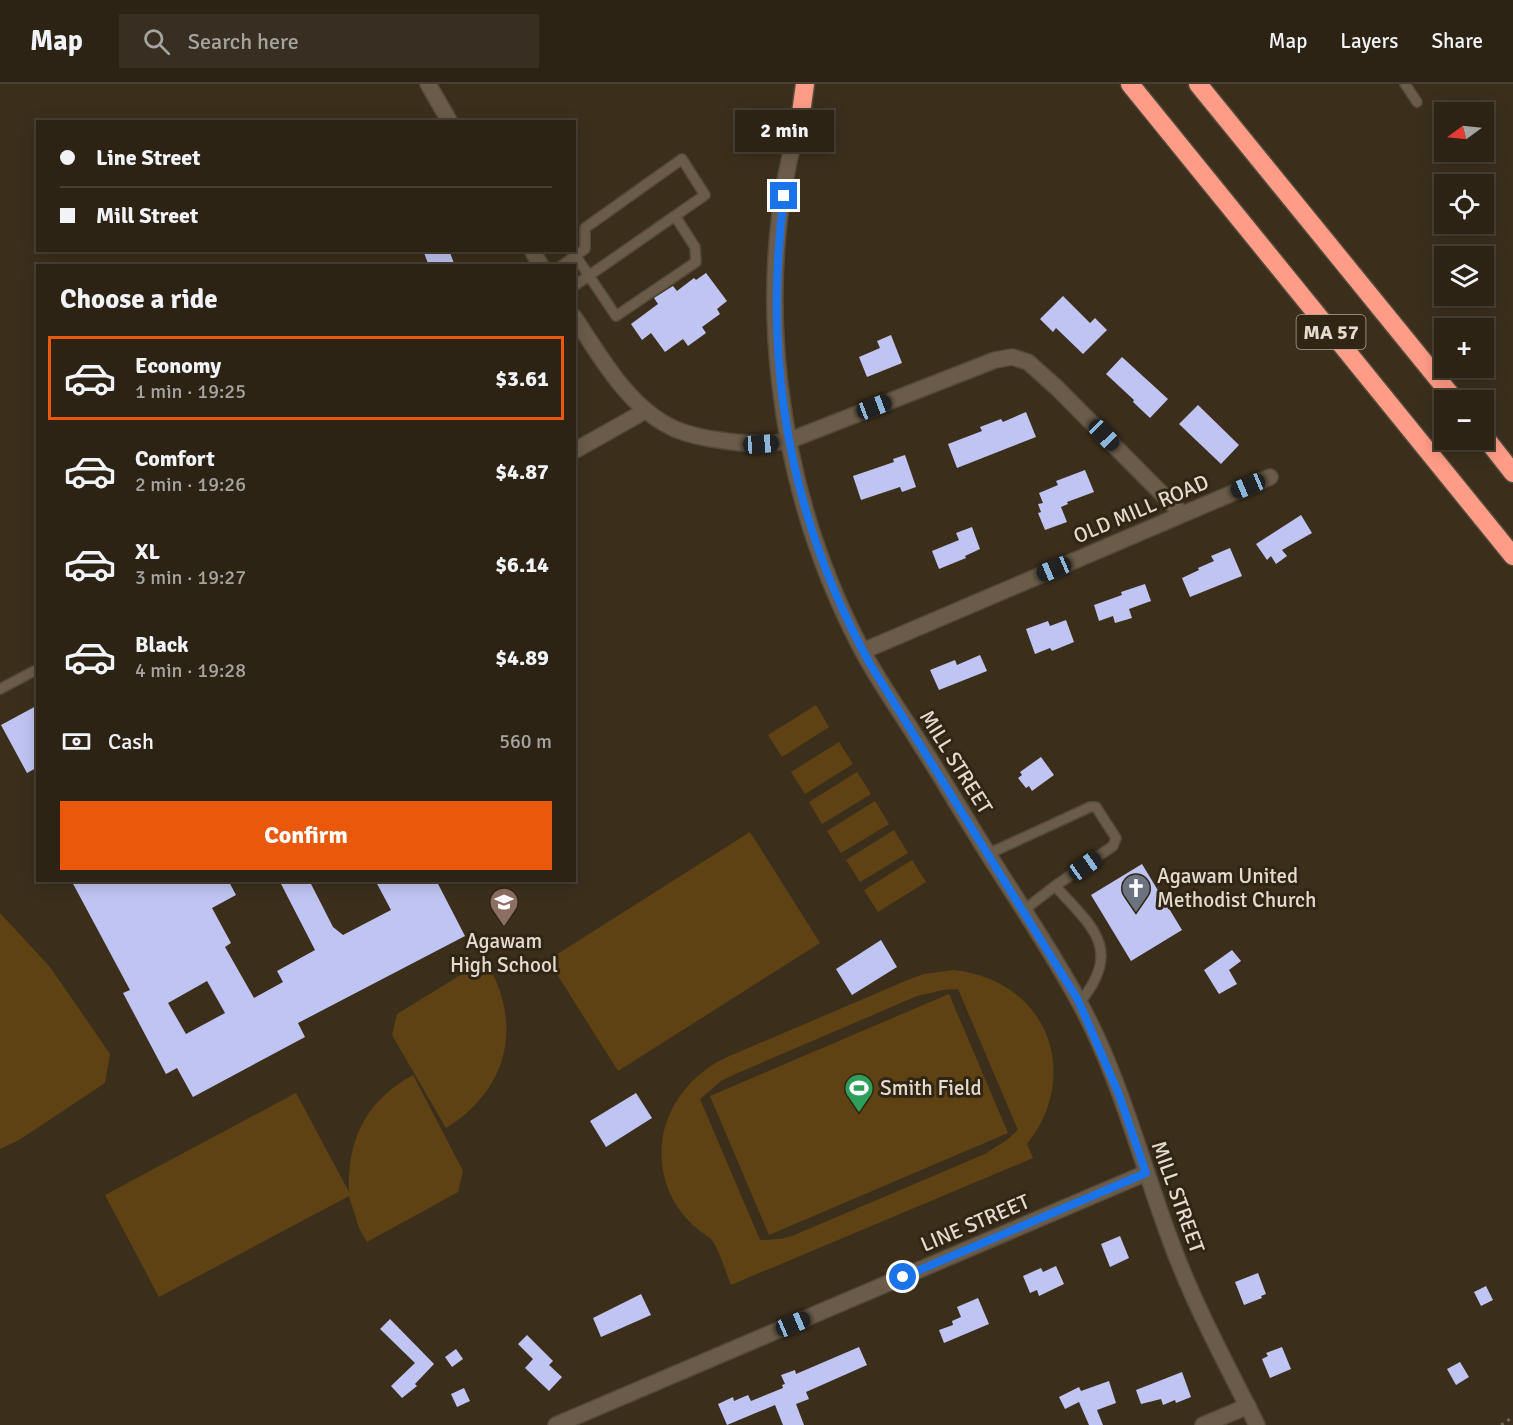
<!DOCTYPE html>
<html lang="en">
<head>
<meta charset="utf-8">
<style>
	body { margin:0; font-family:Signika,sans-serif; background:#382f22; color:#f1f3f6; height:100vh; display:flex; flex-direction:column; font-size:22px; white-space:nowrap }
	* { box-sizing:border-box; margin:0 }
	p { font-size:20px; color:#a6a4a0 }
	.icon { flex:none; width:33px; height:33px; fill:none; stroke:currentColor; stroke-width:2; stroke-linecap:round; stroke-linejoin:round }
	.map { position:relative; flex:1; overflow:hidden }
	.details { position:absolute; left:36px; top:180px; width:540px; height:618px; display:flex; flex-direction:column; background:#2c2315; border-radius:0px; box-shadow:0 3px 15px #0003,0 0 0 2px #484034 }
	.details>* { flex:none }
	.top-card { position:absolute; left:36px; top:36px; width:540px; height:132px; border-radius:0px; box-shadow:0 3px 15px #0003,0 0 0 2px #484034; display:grid; align-content:center; height:132px; padding:0 24px; background:#2c2315 }
	.needle { width:39px; rotate:255deg }
	.controls { position:absolute; left:1434px; top:18px; display:grid; gap:12px }
	.controls a { display:grid; place-items:center; width:60px; height:60px; border-radius:0px; background:#2c2315; box-shadow:0 3px 15px #0003,0 0 0 2px #484034; font-size:30px }
	.end { position:absolute; width:27px; height:27px; margin:-14px; border:8px solid #1a73e8; background:#fff; box-shadow:0 0 0 3px #fff }
	.from { border-radius:50% }
	.bubble { position:absolute; height:42px; border-radius:0px; background:#2c2315; box-shadow:0 3px 15px #0003,0 0 0 2px #484034; font-size:20px; font-weight:700; line-height:42px; text-align:center }
	.car { position:absolute; width:18px; height:36px; margin:-18px -9px; border-radius:8px; box-shadow:0 0 4px 2px #0007; background:linear-gradient(#222 24%,#8ab4d8 0 40%,#222 0 76%,#8ab4d8 0 86%,#222 0) }
	.top-card b { display:flex; align-items:center; gap:21px; height:57px; font-size:22px }
	.top-card b+b { border-top:2px solid #484034 }
	.top-card i { width:15px; height:15px; background:#f1f3f6 }
	ul { padding:0; list-style:none }
	li { display:flex; align-items:center; gap:18px; height:84px; margin:0 12px 9px; padding:0 12px; border:3px solid transparent; border-radius:0px }
	li div { flex:1 }
	li b { display:block; font-size:22px }
	li em { font-style:normal; font-weight:700 }
	li.current { border-color:#ea580c }
	li>.icon { width:54px; height:54px; stroke-width:1.5 }
	h2 { padding:0 24px; font-size:27px; line-height:72px }
	.pay { display:flex; align-items:center; gap:15px; height:66px; padding:0 24px; font-size:22px }
	.pay p { margin-inline-start:auto }
	.button { display:flex; gap:12px; margin-top:auto; padding:12px 24px }
	.button a { flex:1; height:69px; border-radius:0px; background:#ea580c; color:#fff; font-size:24px; font-weight:700; line-height:69px; text-align:center }
	header { display:flex; align-items:center; gap:36px; box-sizing:border-box; height:84px; padding:0 30px; background:#2c2315; border-bottom:2px solid #484034 }
	header strong { font-size:28px }
	nav { display:flex; gap:33px; margin-inline-start:auto; font-size:21px }
	.search { width:420px; height:54px; background:#382f22; display:flex; align-items:center; gap:15px; box-sizing:border-box; padding:0 21px; border-radius:0px; color:#a6a4a0; font-size:22px }
	.map>svg:first-child { display:block }
	.green { fill:#5f4214; fill-rule:evenodd }
	.building { fill:#c0c4f2; fill-rule:evenodd }
	.lines { fill:none; stroke-linecap:round; stroke-linejoin:round }
	.service-casing { stroke:#544a3a; stroke-width:12 }
	.minor-casing { stroke:#544a3a; stroke-width:18 }
	.tertiary-casing { stroke:#544a3a; stroke-width:18 }
	.motorway-casing { stroke:#544a3a; stroke-width:21 }
	.path { stroke:#716756; stroke-width:3; stroke-dasharray:3 4.5; stroke-linecap:butt }
	.service { stroke:#6b5c49; stroke-width:9 }
	.minor { stroke:#6b5c49; stroke-width:15 }
	.tertiary { stroke:#6b5c49; stroke-width:15 }
	.motorway { stroke:#ff9c87; stroke-width:18 }
	.route { stroke:#1a73e8; stroke-width:8 }
	.labels { text-anchor:middle; stroke-width:6; stroke-linejoin:round; paint-order:stroke }
	.shield { fill:#312513; stroke:#aea497; stroke-width:1.5 }
	.shield-label { font-size:20px; font-weight:bold; fill:#e3dbcf }
	.street-label { font-size:21px; fill:#e3dbcf; stroke:#312513 }
	.poi-label { font-size:21px; fill:#e3dbcf; stroke:#312513; text-anchor:start }
</style>
</head>
<body>
<header>
<strong>Map</strong>
<div class="search"><svg class="icon" aria-label="search" viewBox="0 0 24 24"><circle cx="10" cy="10" r="6"/><path d="M15 15l6 6"/></svg>Search here</div>
<nav><a>Map</a><a>Layers</a><a>Share</a></nav>
</header>
<div class="map">
<svg width="1513" height="1341" viewBox="0 0 1513 1341">
	<rect width="100%" height="100%" fill="#3b2f1c"/>
	<path class="green" d="M816,621L829,643L782,673L768,651Z
		M839,658L853,680L805,710L791,688Z
		M857,688L871,710L822,740L809,718Z
		M875,717L889,740L841,769L827,747Z
		M894,746L908,769L860,798L846,776Z
		M750,748L820,859L618,987L548,876Z
		M912,776L926,798L878,828L864,806Z
		M0,829L50,883L110,970L105,999L19,1056L0,1065Z
		M485,876C524,939 509,1005 446,1044L392,951L397,930Z
		M953,886C1045,895 1084,988 1027,1060L1033,1074L731,1201C727,1191 718,1162 711,1155C708,1152 703,1150 700,1147C692,1141 684,1132 678,1124C642,1067 668,1002 725,974L910,895L924,890ZM958,905L1018,1046L1008,1055L985,1070L792,1152L780,1155L760,1156L700,1015L721,997L733,991L917,912L943,906Z
		M949,910L1008,1049L769,1151L710,1012Z
		M413,991L463,1087L458,1108L367,1158L359,1144L349,1112L159,1213L105,1111L296,1009L349,1108C347,1055 366,1017 413,991Z"/>
	<path class="building" d="M423,166H449L455,182H429Z
		M706,189L727,217L717,225L720,230L702,243L706,249L688,262L683,255L665,268L651,249L642,256L631,240L658,220L654,214L673,202L677,207L694,194L696,196Z
		M1063,212L1090,239L1095,234L1107,246L1083,270L1056,244L1053,248L1040,235Z
		M891,251L902,279L867,293L859,273L880,264L877,257Z
		M1122,273L1168,315L1150,334L1133,318L1134,316L1106,290Z
		M1198,321L1239,361L1221,380L1179,340Z
		M1026,328L1036,353L957,384L948,360L982,347L980,343L1001,335L1003,338Z
		M905,371L916,403L902,408L900,403L861,416L853,392L894,378L893,375Z
		M1085,386L1094,408L1067,418L1068,420L1061,423L1067,438L1045,446L1038,429L1041,428L1038,420L1043,419L1039,409L1058,401L1056,397Z
		M1301,431L1312,449L1282,466L1287,472L1276,480L1271,472L1267,476L1256,460Z
		M972,443L980,465L965,472L966,474L939,485L932,467L959,456L956,449Z
		M1230,464L1242,492L1190,513L1182,494L1199,486L1198,484L1214,477L1211,472Z
		M1145,500L1151,517L1129,525L1132,534L1115,539L1113,532L1099,537L1094,521L1122,511L1121,508Z
		M1066,536L1074,558L1052,567L1050,564L1035,570L1026,545L1048,537L1050,542Z
		M980,571L987,587L939,606L930,586L955,576L957,581Z
		M38,621V683L27,689L1,641Z
		M1041,673L1054,691L1032,707L1029,702L1026,704L1018,694L1022,691L1020,688Z
		M1142,780L1182,846L1131,877L1091,811Z
		M71,796H228L236,811L212,824L231,859L225,863L254,914L283,898L277,887L315,866L279,796H309L333,843L343,851L391,826L375,796H436L465,852L298,939L305,953L193,1013L177,984L166,990L123,909L130,906ZM207,897L225,929L186,950L168,919Z
		M881,856L897,883L852,911L836,885Z
		M1232,866L1241,877L1229,886L1237,900L1219,910L1204,886Z
		M636,1009L652,1034L606,1063L590,1037Z
		M1120,1152L1129,1174L1110,1183L1101,1160Z
		M1056,1182L1064,1200L1039,1212L1037,1206L1030,1209L1023,1192L1041,1184L1043,1188Z
		M1258,1189L1266,1210L1261,1212L1262,1214L1244,1221L1235,1198Z
		M1486,1202L1493,1216L1481,1222L1474,1208Z
		M641,1210L651,1231L601,1253L593,1234Z
		M978,1214L989,1240L944,1259L939,1246L953,1241L952,1237L961,1233L957,1223Z
		M390,1235L434,1280L415,1300L417,1302L402,1314L391,1302L415,1279L380,1245Z
		M527,1251L553,1277L549,1281L562,1293L549,1307L525,1284L533,1275L518,1260Z
		M859,1263L867,1281L806,1308L809,1315L796,1320L804,1341H783L775,1321L727,1341L718,1320L733,1313L734,1317L748,1311L751,1317L783,1304L782,1301L785,1300L781,1291L795,1286L796,1290Z
		M1282,1263L1291,1285L1270,1294L1262,1275L1268,1272L1266,1269Z
		M456,1265L463,1275L452,1283L445,1273Z
		M1460,1278L1469,1293L1456,1301L1447,1285Z
		M1182,1288L1191,1313L1176,1319L1175,1316L1163,1321L1161,1315L1141,1320L1136,1306Z
		M1109,1297L1116,1319L1097,1326L1103,1341H1089L1079,1318L1065,1325L1059,1313L1079,1303L1081,1307Z
		M464,1304L470,1317L457,1323L451,1310Z"/>
	<g class="lines">
		<g class="service-casing">
			<path id="service" d="M1405,0L1417,18
				M575,171L616,232L696,178L695,163L675,132
				M561,182L585,165V144L682,75L705,111L574,202
				M0,605L38,585
				M988,770L1090,723H1096L1116,754L1113,762L1055,802C1093,843 1123,866 1080,918
				M1024,826L1055,802"/>
		</g>
		<g class="minor-casing">
			<path id="minor" d="M788,357L995,276L1012,273L1028,278L1057,304L1182,430
				M574,367L645,327
				M863,567L1270,393
				M556,1341L1146,1089
				M1203,1341L1248,1322"/>
		</g>
		<g class="tertiary-casing">
			<path id="tertiary" d="M428,0L450,38
				M804,20C748,198 776,403 862,566C879,598 900,627 919,658C945,699 969,740 995,781C1023,825 1053,870 1078,916C1120,992 1141,1078 1171,1158C1194,1221 1227,1281 1257,1341
				M532,166L541,182
				M574,233C601,273 629,325 675,345C689,351 704,354 719,356C743,360 765,361 788,357"/>
		</g>
		<g class="motorway-casing">
			<path id="motorway" d="M1130,0L1513,472
				M1198,0L1455,316
				M801,29L805,0
				M1484,352L1513,389"/>
		</g>
		<path class="path" d="M1501,1341L1513,1333"/>
		<use href="#service" class="service"/>
		<use href="#minor" class="minor"/>
		<use href="#tertiary" class="tertiary"/>
		<use href="#motorway" class="motorway"/>
	</g>
	<g class="lines">
		<path class="route" d="M784,112C762,278 789,433 870,580L1078,916L1118,1008L1146,1089L903,1193"/>
	</g>
	<defs>
		<g id="church-pin" transform="scale(1.5)"><path d="M0 17L-7.5 6A9.5 9.5 0 1 1 7.5 6Z" fill="#6b7280" stroke="#312513"/><path d="M-1.2-6h2.4v3.5h3.3v2.4h-3.3V6h-2.4V-.1h-3.3v-2.4h3.3Z" fill="#fff"/></g>
		<g id="school-pin" transform="scale(1.5)"><path d="M0 17L-7.5 6A9.5 9.5 0 1 1 7.5 6Z" fill="#8d6e63" stroke="#312513"/><path d="M0-5L7-2L0 1L-7-2ZM-4 1L0 2.5L4 1V4Q0 6-4 4Z" fill="#fff"/></g>
		<g id="stadium-pin" transform="scale(1.5)"><path d="M0 17L-7.5 6A9.5 9.5 0 1 1 7.5 6Z" fill="#2e9e5b" stroke="#312513"/><path d="M0-5a6.5 5 0 1 0 0 10a6.5 5 0 1 0 0-10ZM-3.5-1.8h7v3.6h-7Z" fill="#fff"/></g>
	</defs>
	<g fill-rule="evenodd">
		<use href="#church-pin" x="1136" y="804"/>
		<use href="#school-pin" x="504" y="818"/>
		<use href="#stadium-pin" x="859" y="1004"/>
	</g>
	<g class="labels">
		<rect class="shield" x="1296.5" y="231" width="69" height="34" rx="4.5"/>
		<g class="shield-label">
			<text x="1331" y="255">MA 57</text>
		</g>
		<g class="street-label">
			<text transform="translate(1141 425) rotate(-23)" y="7">OLD MILL ROAD</text>
			<text transform="translate(956 678) rotate(58)" y="7">MILL STREET</text>
			<text transform="translate(1178 1113) rotate(70)" y="7">MILL STREET</text>
			<text transform="translate(975 1139) rotate(-23)" y="7">LINE STREET</text>
		</g>
		<g class="poi-label">
			<text x="1157" y="799">Agawam United<tspan x="1157" dy="24">Methodist Church</tspan></text>
			<text x="504" y="864" text-anchor="middle">Agawam<tspan x="504" dy="24">High School</tspan></text>
			<text x="880" y="1011">Smith Field</text>
		</g>
	</g>
</svg>
<div class="controls">
<a><svg class="needle" viewBox="-14 -14 28 28"><path d="M0-13l5 13h-10z" fill="#e53935"/><path d="M0 13l5-13h-10z" fill="#a6a4a0"/></svg></a>
<a><svg class="icon" aria-label="locate" viewBox="0 0 24 24"><circle cx="12" cy="12" r="6"/><path d="M12 2v4M12 18v4M2 12h4M18 12h4"/></svg></a>
<a><svg class="icon" aria-label="layers" viewBox="0 0 24 24"><path d="M12 4l9 5-9 5-9-5zM3 14l9 5 9-5"/></svg></a>
<a>+</a>
<a>−</a>
</div>
<i class="end from" style="left:903px;top:1193px"></i>
<i class="end" style="left:784px;top:112px"></i>
<div class="bubble" style="left:735px;top:26px;width:99px">2 min</div>
<i class="car" style="left:874px;top:323px;rotate:69deg"></i>
<i class="car" style="left:1104px;top:351px;rotate:136deg"></i>
<i class="car" style="left:761px;top:360px;rotate:86deg"></i>
<i class="car" style="left:1248px;top:402px;rotate:247deg"></i>
<i class="car" style="left:1054px;top:485px;rotate:247deg"></i>
<i class="car" style="left:1085px;top:782px;rotate:55deg"></i>
<i class="car" style="left:793px;top:1240px;rotate:67deg"></i>
<div class="top-card">
<b><i class="from"></i>Line Street</b>
<b><i></i>Mill Street</b>
</div>
<section class="details">
<h2>Choose a ride</h2>
<ul>
<li class="current"><svg class="icon" aria-label="car" viewBox="0 0 24 24"><path d="M5 17H2v-5l4-1 3-4h7l3 4 3 1v5h-3M9 17h6M6 11h13"/><circle cx="7" cy="17" r="2"/><circle cx="17" cy="17" r="2"/></svg><div><b>Economy</b><p>1 min · 19:25</p></div><em>$3.61</em></li>
<li><svg class="icon" aria-label="car" viewBox="0 0 24 24"><path d="M5 17H2v-5l4-1 3-4h7l3 4 3 1v5h-3M9 17h6M6 11h13"/><circle cx="7" cy="17" r="2"/><circle cx="17" cy="17" r="2"/></svg><div><b>Comfort</b><p>2 min · 19:26</p></div><em>$4.87</em></li>
<li><svg class="icon" aria-label="car" viewBox="0 0 24 24"><path d="M5 17H2v-5l4-1 3-4h7l3 4 3 1v5h-3M9 17h6M6 11h13"/><circle cx="7" cy="17" r="2"/><circle cx="17" cy="17" r="2"/></svg><div><b>XL</b><p>3 min · 19:27</p></div><em>$6.14</em></li>
<li><svg class="icon" aria-label="car" viewBox="0 0 24 24"><path d="M5 17H2v-5l4-1 3-4h7l3 4 3 1v5h-3M9 17h6M6 11h13"/><circle cx="7" cy="17" r="2"/><circle cx="17" cy="17" r="2"/></svg><div><b>Black</b><p>4 min · 19:28</p></div><em>$4.89</em></li>
</ul>
<div class="pay"><svg class="icon" aria-label="cash" viewBox="0 0 24 24"><path d="M3 7h18v10H3z"/><circle cx="12" cy="12" r="2"/></svg>Cash<p>560 m</p></div>
<div class="button"><a>Confirm</a></div>
</section>
</div>
</body>
</html>
